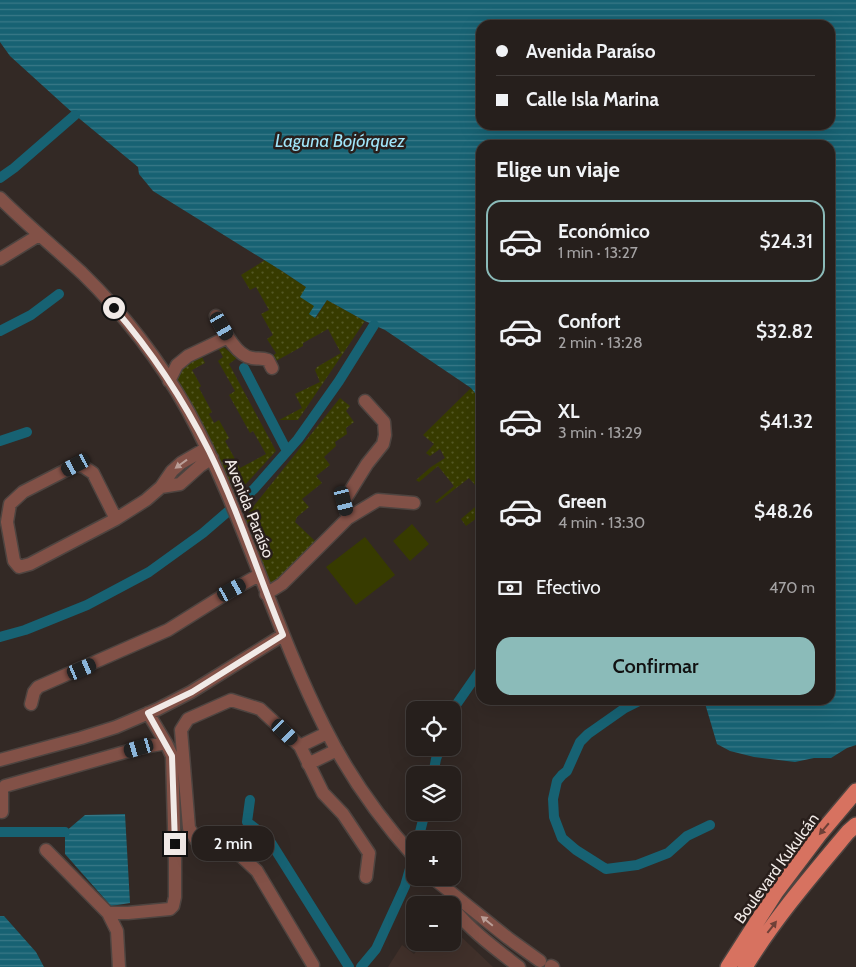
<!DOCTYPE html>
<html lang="es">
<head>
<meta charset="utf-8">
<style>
	body { margin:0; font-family:Cabin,sans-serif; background:#322c29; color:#f1f3f6; height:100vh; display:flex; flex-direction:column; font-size:19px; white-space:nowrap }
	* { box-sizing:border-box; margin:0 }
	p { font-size:16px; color:#a4a2a3 }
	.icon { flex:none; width:28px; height:28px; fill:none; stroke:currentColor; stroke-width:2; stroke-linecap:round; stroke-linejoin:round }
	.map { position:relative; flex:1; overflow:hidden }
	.sheet { position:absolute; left:476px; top:140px; width:359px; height:565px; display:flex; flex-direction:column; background:#261f1c; border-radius:15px; box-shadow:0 5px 20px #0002,0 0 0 1px #423d3b }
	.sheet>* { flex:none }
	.top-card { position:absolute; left:476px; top:20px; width:359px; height:110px; border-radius:15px; box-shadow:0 5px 20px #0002,0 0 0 1px #423d3b; display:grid; align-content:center; height:110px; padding:0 20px; background:#261f1c }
	.buttons { position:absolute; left:406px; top:701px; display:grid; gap:10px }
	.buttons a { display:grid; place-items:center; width:55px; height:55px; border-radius:10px; background:#261f1c; box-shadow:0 5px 20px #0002,0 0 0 1px #423d3b; font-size:25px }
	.end { position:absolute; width:22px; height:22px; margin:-11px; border:6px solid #f1eae7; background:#111; box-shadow:0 0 0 2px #111 }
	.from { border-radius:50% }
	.bubble { position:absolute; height:35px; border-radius:15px; background:#261f1c; box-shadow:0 5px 20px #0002,0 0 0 1px #423d3b; font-size:16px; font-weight:600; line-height:35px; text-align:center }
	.car { position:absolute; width:15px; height:30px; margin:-15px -8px; border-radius:6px; box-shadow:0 0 4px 1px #0007; background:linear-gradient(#222 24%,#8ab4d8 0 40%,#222 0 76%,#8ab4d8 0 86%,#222 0) }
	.top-card b { display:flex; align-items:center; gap:18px; height:48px; font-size:19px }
	.top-card b+b { border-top:1px solid #423d3b }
	.top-card i { width:12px; height:12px; background:#f1f3f6 }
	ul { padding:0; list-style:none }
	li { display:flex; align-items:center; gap:15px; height:82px; margin:0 10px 8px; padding:0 10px; border:2px solid transparent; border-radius:15px }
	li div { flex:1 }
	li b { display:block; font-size:19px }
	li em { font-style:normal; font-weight:600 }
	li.active { border-color:#8bbbb9 }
	li>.icon { width:45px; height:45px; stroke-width:1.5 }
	h2 { padding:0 20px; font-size:22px; line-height:60px }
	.pay { display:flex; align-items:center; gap:12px; height:55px; padding:0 20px; font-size:19px }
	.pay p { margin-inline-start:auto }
	.cta { display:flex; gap:10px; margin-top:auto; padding:10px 20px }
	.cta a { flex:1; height:58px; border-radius:15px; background:#8bbbb9; color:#111; font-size:20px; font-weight:600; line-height:58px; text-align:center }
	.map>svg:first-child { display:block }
	.built { fill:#40302a }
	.garden { fill:url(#garden-dots) }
	.pitch { fill:#373b00 }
	.water { fill:url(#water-rules); fill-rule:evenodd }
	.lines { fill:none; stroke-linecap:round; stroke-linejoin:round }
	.canal { stroke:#176273; stroke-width:10 }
	.minor-casing { stroke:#4e4440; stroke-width:15 }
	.major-casing { stroke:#4e4440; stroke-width:18 }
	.minor { stroke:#825147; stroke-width:12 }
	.major { stroke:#d77260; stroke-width:15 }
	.oneway { fill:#ba9e97 }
	.oneway2 { fill:#6f4037 }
	.route { stroke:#f1eae7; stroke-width:6 }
	.labels { text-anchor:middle; stroke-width:5; stroke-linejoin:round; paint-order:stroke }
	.street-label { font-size:16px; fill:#f1eae7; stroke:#291f1c }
	.water-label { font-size:18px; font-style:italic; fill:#a0e5f9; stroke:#291f1c }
</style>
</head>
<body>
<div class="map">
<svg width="856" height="967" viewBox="0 0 856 967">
	<defs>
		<pattern id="garden-dots" width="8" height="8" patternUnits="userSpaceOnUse" patternTransform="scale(1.25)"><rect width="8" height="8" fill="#373b00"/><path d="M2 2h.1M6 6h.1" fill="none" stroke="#545825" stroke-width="1.8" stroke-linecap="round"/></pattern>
		<pattern id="water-rules" width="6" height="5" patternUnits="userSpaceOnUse" patternTransform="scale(1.25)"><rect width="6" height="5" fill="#176273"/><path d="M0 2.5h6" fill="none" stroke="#397987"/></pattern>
	</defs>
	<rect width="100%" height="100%" fill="#332925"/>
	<path class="built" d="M453,929L493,967H388L402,945L414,954L424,943L452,942Z"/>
	<path class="garden" d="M265,260L306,287L314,306L316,318L327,300L365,321L298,420H279L302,408L295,394L320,382L315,370L317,367L341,353L328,329L303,343V346L276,361L273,356L276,353L267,339L273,335L261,314L269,310L256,287L250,290L241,275Z
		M221,345L237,358L229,364L276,451L233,498L176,383C178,364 185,364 201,355L205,363L192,370L201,386L199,388L212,412L209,414L214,423L219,420L229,438L225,441L240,468L266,454L253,431L250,433L229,395L235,391L218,361L223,357L217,346Z
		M471,388L481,401V492L469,478L437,503L435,502L454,486L438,466L419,482L416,480L431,467L445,458L440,449L430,456L426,453L434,444L423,435Z
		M340,398L350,406L346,411L354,422L346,428L347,434L335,442L336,446L324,457L330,465L316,476L322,483L302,499L309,507L297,517L295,522L315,541L269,588L245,517Z
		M481,502V515L466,526L461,519Z"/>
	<path class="pitch" d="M412,524L429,544L410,561L393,541Z
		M365,537L395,575L356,605L326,567Z"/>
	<path class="water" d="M0,0H856V745L847,748L831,758H814L795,762L754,757L730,751L717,744L704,700H830V145H481V401L471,388L385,330L365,321L327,300L315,318L309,314L314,306L300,297L306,287L282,271L153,191L139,174L138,167L75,115L10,56L0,42ZM481,25H830V125H481Z
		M125,814L130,903L111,906L65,854V832L85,815Z
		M0,916H4L36,952L44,967H0Z"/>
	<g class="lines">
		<path class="canal" d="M0,178L14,168L75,115
			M0,331L31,315L59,294
			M244,368L287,451
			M0,441L27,432
			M0,637L25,630L87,605L149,572L203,533L254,489L298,439L339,381L374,325
			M641,700L625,708L588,734L580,742L567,771L562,775L557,781L553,799L554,817L562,838L576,850L606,869L637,865L668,853L687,836L710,825
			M452,713L456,705L481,669
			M433,775L436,759L440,748
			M250,800L247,822L268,838L349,967
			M0,832H65
			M418,840L425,812
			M361,967L376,949L405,886L415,851"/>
		<g class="minor-casing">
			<path id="minor" d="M0,198C26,224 55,248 82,273C124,314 160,361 188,411C243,513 273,625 325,728C349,776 380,819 415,858
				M0,259L39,235
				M216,316C223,329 236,356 252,358C258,359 262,358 268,360L272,368
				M169,381L177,365L188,356L228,337
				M161,487L180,484L200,466L212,458
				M348,518L344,501L367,464L383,444L385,435L384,422L365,401
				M116,519L93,473L84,467L76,465L23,492L10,504L7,522L14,561L19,567L30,564L116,519L146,500L161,487L172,471L181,463L207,448
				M266,594L282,584L348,518L378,500L414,503
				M31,704L34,692L38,687L168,630L232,590L259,575
				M148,713L166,743
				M300,746L327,733
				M0,760L81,738L116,727L158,709L191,692L283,635
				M308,764L337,750
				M2,812V790L5,786L139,748L166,743L172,756L175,861V897L173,906L170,909L128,913H108
				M46,850L108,913L117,931L119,967
				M433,878L508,938L540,961
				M452,907C471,931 496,949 519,967
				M313,965L257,871L241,856L197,841L189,828L181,730L188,719L231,700L260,709L300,746L323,793L343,814L369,853L366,877
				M551,966L553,967"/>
		</g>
		<g class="major-casing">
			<path id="major" d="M728,967L776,892L819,835L856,791
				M745,967C774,919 812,875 848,832L856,825"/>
		</g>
		<use href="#minor" class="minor"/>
		<use href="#major" class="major"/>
	</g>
	<defs><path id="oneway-solid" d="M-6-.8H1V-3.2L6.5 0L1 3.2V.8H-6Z" transform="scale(1.25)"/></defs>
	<g class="oneway">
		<use href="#oneway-solid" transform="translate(181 464) rotate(144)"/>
		<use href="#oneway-solid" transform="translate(487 921) rotate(-141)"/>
	</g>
	<g class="oneway2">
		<use href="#oneway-solid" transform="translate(824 829) rotate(130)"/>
		<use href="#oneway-solid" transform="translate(772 927) rotate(-52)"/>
	</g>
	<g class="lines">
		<path class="route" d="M114,308C152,352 183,399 209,451C238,510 258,574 283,635L192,692L148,713L172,756L175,844"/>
	</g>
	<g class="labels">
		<g class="street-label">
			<text transform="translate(250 508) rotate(68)" y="6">Avenida Paraíso</text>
			<text transform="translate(776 868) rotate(-54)" y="6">Boulevard Kukulcán</text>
		</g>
		<g class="water-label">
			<text x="340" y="147">Laguna Bojórquez</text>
		</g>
	</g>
</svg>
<div class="buttons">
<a><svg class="icon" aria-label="locate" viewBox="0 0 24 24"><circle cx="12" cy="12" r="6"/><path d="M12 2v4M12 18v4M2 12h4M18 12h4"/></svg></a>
<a><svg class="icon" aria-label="layers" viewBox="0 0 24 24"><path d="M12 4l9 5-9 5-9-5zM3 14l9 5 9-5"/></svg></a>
<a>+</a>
<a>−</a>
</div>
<i class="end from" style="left:114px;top:308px"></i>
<i class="end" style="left:175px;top:844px"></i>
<div class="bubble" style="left:192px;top:826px;width:82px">2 min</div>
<i class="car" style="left:222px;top:326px;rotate:150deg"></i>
<i class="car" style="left:76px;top:465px;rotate:242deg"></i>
<i class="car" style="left:344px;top:501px;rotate:166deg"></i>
<i class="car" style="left:232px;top:590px;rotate:61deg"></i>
<i class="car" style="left:82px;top:669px;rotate:67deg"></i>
<i class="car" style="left:285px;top:732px;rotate:135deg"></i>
<i class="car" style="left:139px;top:748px;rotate:254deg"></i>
<div class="top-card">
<b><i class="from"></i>Avenida Paraíso</b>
<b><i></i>Calle Isla Marina</b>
</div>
<section class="sheet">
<h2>Elige un viaje</h2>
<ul>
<li class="active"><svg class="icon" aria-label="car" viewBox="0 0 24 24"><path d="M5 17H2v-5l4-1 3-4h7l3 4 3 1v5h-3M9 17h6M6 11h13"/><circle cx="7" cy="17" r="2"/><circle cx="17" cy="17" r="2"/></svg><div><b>Económico</b><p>1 min · 13:27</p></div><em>$24.31</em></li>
<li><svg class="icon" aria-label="car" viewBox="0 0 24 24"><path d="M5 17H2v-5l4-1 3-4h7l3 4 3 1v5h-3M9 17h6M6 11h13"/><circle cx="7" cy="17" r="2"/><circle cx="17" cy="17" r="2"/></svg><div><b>Confort</b><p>2 min · 13:28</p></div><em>$32.82</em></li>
<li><svg class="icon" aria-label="car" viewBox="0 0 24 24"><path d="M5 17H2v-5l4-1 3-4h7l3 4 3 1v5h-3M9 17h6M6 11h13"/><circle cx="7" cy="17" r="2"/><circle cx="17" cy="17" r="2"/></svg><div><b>XL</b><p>3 min · 13:29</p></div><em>$41.32</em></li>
<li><svg class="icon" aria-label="car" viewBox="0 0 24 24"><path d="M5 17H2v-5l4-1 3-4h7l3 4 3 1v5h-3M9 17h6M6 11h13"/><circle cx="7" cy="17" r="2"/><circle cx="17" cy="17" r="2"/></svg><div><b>Green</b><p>4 min · 13:30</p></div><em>$48.26</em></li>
</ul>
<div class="pay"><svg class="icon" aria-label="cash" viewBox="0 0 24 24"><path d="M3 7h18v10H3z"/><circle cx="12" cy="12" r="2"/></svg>Efectivo<p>470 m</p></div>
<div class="cta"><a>Confirmar</a></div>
</section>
</div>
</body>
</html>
